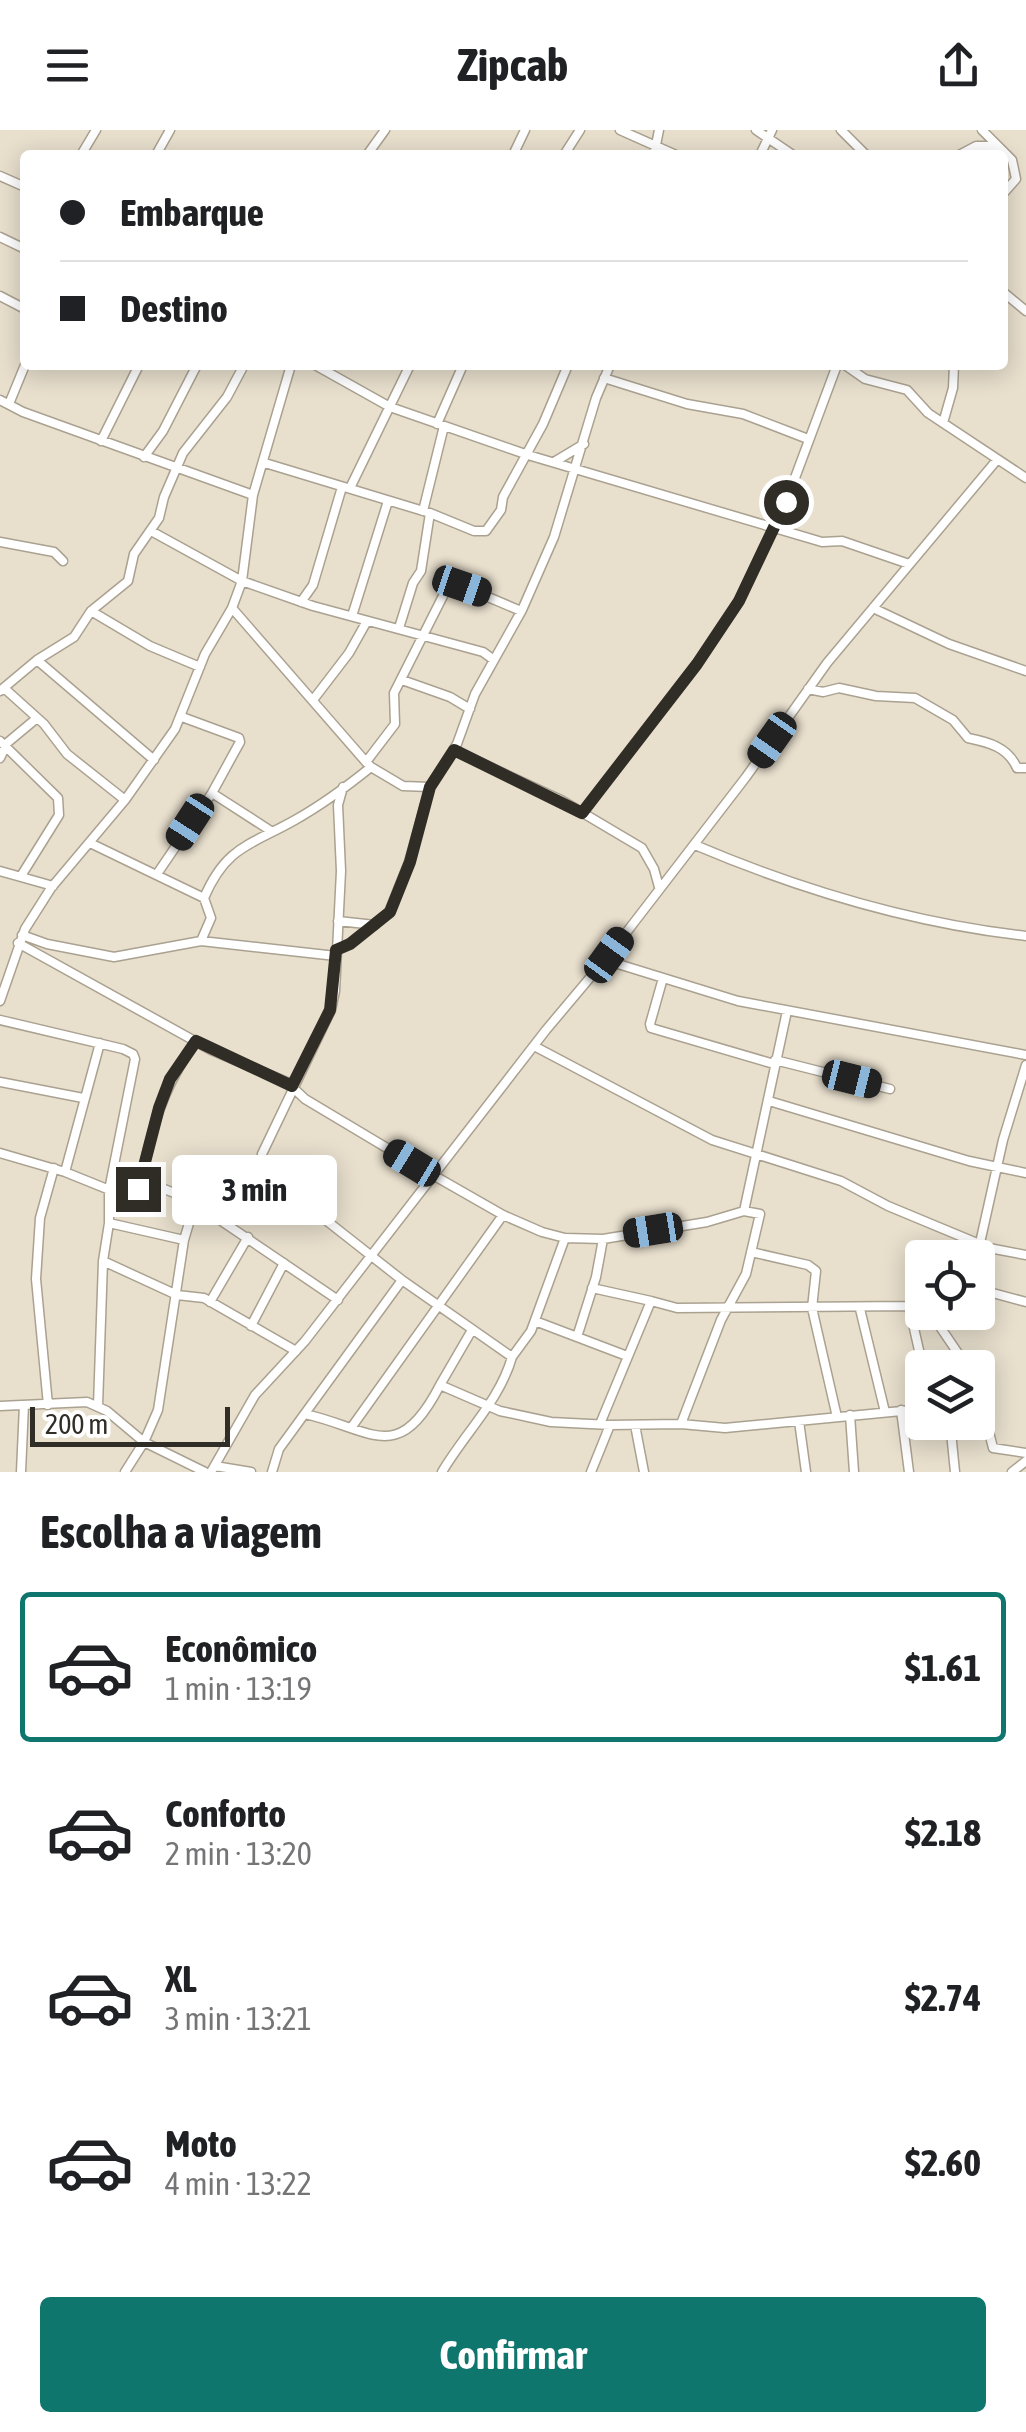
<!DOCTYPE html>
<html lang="pt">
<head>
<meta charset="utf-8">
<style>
	body { margin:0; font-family:"Asap Condensed",sans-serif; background:#f6f6f6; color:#202124; height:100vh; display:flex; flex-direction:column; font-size:38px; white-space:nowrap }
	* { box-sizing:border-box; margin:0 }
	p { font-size:32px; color:#757577 }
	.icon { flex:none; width:55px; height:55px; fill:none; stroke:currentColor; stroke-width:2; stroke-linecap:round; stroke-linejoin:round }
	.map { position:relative; height:1342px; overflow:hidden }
	.panel { display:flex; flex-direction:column; background:#fff; flex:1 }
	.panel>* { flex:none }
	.guide { position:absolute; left:20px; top:20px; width:988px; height:220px; border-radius:10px; box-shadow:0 5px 25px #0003; display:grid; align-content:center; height:220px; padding:0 40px; background:#fff }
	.tools { position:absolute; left:905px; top:1110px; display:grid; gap:20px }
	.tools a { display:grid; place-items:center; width:90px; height:90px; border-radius:10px; background:#fff; box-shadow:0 5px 25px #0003; font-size:50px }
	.scale { position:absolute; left:30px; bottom:25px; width:200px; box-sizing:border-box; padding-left:10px; border:5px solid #302d26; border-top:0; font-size:28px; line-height:35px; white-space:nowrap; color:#302d26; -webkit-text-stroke:8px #fff; paint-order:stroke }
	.end { position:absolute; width:45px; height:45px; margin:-22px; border:12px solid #302d26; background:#fff; box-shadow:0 0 0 5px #fff }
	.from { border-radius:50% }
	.bubble { position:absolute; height:70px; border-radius:10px; background:#fff; box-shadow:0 5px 25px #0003; font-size:32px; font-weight:700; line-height:70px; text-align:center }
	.car { position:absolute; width:30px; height:60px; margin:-30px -15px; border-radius:12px; box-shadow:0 0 8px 2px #0007; background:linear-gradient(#222 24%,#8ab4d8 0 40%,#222 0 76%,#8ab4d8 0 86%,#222 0) }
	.guide b { display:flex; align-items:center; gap:35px; height:95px; font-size:38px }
	.guide b+b { border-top:2px solid #e0e0e0 }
	.guide i { width:25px; height:25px; background:#202124 }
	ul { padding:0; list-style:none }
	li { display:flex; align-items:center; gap:30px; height:150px; margin:0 20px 15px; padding:0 20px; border:5px solid transparent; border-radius:10px }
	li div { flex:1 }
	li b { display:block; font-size:38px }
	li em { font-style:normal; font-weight:700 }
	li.current { border-color:#0f766e }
	li>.icon { width:90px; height:90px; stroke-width:1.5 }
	h2 { padding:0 40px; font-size:45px; line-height:120px }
	.cta { display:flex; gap:20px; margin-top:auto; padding:20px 40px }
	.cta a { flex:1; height:115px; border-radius:10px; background:#0f766e; color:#fff; font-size:40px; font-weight:700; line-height:115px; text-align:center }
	header { display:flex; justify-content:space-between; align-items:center; height:130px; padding:0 40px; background:#fff; font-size:45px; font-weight:700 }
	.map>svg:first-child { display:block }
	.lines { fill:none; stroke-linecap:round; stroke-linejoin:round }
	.minor-casing { stroke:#aaa190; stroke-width:11 }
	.minor { stroke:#fff; stroke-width:8 }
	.route { stroke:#302d26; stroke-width:12 }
</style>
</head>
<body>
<header><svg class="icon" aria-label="menu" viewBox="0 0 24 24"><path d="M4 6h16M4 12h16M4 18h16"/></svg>Zipcab<svg class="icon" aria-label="share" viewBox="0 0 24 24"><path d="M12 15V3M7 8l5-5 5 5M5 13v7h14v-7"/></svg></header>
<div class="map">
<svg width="1026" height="1342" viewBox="0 0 1026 1342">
	<rect width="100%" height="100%" fill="#e8dfcd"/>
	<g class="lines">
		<g class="minor-casing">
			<path id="minor" d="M620,0L676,25
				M756,0L793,25
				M841,0L866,25
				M982,0L1012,30L1016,49L1002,65
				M81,25L96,0
				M156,25L170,0
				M367,25L385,0
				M513,25L525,0
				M564,25L580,0
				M654,25L659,0
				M760,25L772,0
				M959,25L976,16H996
				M0,46L25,57
				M0,107L25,119
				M1002,161L1026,181
				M0,166L25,179
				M315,235L390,277L528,325L822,412L842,411L909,434
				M845,235L865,249L907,260L928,283L1026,348
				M604,248L687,274L743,284L808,309
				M0,270L23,282L253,365
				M9,274L25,235
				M943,293L953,258L954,235
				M437,294L463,235
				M101,311L139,235
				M144,327L163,301L197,235
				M554,332L584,314
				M265,333L430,383L474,401H486L501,380L503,367L543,294L568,235
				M350,358L410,235
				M423,381L444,296
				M151,401L242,451L313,476L483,522L494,530
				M0,412L54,422L63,431
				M301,472L313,455L342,357
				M232,478L366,632
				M873,478L949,514L1026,541
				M91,481L150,516L200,537
				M352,486L388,371
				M399,498L413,453L421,441L430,383
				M37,530L154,630
				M402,550L450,567L470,579
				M4,558L44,594L67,624L125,670
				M808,559L823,562L839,558L876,566L915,568L953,590L968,608C988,612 1008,617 1017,638H1026
				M0,561L37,530L74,507L91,481L128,451L134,424L159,388L164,367L183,323L227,267L244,235
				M313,570L349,523L367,491
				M0,611L58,668L59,685L21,746
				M453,620L561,670L642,718L654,739L659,757
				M0,628L7,613L37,588
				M371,637L403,656L430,657
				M343,657L338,675L341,741L335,861L331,880L262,1024L260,1040L272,1059L313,1080L402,1150L512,1227L531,1201L565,1108
				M212,663L271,701
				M582,683L697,534L739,471L786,372L837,235
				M90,713L204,768L211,788L201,811
				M695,715C801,760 911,793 1026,806
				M0,741L53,756
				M157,744L212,663L240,612L239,608L182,587
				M204,768C226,716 251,715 295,690C318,677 350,654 371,637L366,632L395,594L394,563L447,458L462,456L521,481
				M338,791L375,795
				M22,805L47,814L114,827L201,811L336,826
				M18,813L211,920L287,952L305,969L412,1033L503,1085L542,1102L565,1108L603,1109L707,1092L744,1081L760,1084L746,1144L721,1190L681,1294
				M336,820L350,813L389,782L409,732L430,657L457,614L475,564L522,480L554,407L596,268L610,235
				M605,830L738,871L1026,925
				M663,848L650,894L651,898L774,934
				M0,871L25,799L51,758L125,670L175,599L205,524L232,478L242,451L253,365L291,235
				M0,890L123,919L133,924L135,929L109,1060V1093L103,1131L98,1276
				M534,916L712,1010L841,1051L888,1076L989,1118L1026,1125
				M775,930L890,959
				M0,952L83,968
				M769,971L969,1031L1026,1043
				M0,1023L65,1042L122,1065H132C143,1055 143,1042 146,1028C156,982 169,949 196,911
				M65,1042L100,913
				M142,1050L189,1069L338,1170
				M744,1081L787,881
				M109,1093L184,1110
				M980,1113L1003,1010L1026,935
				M751,1122L808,1135L816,1141L812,1178L837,1287
				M103,1131L177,1165L204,1168L296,1221
				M592,1158L651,1171
				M922,1159L919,1172L909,1176L923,1238
				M978,1159L1026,1172
				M210,1172L248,1107
				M860,1179L885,1282
				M930,1182L968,1238
				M535,1191L627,1226
				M251,1196L284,1133
				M577,1207L596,1147L603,1109
				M440,1255L472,1200
				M978,1258L993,1318L1026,1323
				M48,1275L36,1149L40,1088L54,1038
				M0,1276L87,1272L107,1281L144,1312L205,1342
				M901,1280L909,1342
				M305,1284C372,1299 398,1337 440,1255L500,1281L551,1292L610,1295L681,1294L725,1298L922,1279
				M850,1285L854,1342
				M799,1291L806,1342
				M950,1292L955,1342
				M600,1294L651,1171L677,1178L909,1176
				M635,1295L644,1342
				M351,1298L503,1085
				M215,1336L251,1342
				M21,1342L24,1275
				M125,1342L144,1312L158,1280L184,1110L195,1073
				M211,1342L255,1265L305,1211L546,900L609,825L746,647L827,533L996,331
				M272,1342L279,1319L402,1150
				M442,1342C465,1303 500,1270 512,1227
				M591,1342L610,1295
				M1012,1342L1026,1331"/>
		</g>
		<use href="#minor" class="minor"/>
	</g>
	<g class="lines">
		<path class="route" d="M138,1059L159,978L170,949L196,911L292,956L330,880L336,820L350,814L390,782L410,732L430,657L454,620L582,683L697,534L739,471L786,372"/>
	</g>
</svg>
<div class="tools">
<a><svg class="icon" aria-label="locate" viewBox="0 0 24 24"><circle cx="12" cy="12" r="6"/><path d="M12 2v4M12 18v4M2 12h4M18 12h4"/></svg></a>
<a><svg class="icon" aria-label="layers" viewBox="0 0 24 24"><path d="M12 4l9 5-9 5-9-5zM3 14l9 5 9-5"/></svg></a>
</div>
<div class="scale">200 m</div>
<i class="end from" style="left:786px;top:372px"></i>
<i class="end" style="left:138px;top:1059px"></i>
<div class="bubble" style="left:172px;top:1025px;width:165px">3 min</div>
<i class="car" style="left:462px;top:456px;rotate:109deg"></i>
<i class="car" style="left:772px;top:610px;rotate:215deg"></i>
<i class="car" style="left:190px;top:692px;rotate:213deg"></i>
<i class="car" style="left:609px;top:825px;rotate:36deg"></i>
<i class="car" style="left:852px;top:949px;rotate:104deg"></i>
<i class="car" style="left:412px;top:1033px;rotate:301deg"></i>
<i class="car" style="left:653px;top:1100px;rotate:261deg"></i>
<div class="guide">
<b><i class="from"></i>Embarque</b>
<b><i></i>Destino</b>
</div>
</div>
<section class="panel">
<h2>Escolha a viagem</h2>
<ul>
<li class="current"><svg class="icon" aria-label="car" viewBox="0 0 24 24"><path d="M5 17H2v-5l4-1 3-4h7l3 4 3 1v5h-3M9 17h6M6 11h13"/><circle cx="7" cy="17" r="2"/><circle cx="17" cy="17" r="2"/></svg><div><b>Econômico</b><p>1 min · 13:19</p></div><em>$1.61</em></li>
<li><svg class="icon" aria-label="car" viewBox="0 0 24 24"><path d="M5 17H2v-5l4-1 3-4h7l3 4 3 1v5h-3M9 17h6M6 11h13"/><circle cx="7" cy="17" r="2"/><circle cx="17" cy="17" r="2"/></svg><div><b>Conforto</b><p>2 min · 13:20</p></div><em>$2.18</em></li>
<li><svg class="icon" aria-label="car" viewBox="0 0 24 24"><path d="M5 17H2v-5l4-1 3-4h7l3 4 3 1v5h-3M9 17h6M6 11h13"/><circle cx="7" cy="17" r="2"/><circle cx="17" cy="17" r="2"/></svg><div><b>XL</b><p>3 min · 13:21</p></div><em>$2.74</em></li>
<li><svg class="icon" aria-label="car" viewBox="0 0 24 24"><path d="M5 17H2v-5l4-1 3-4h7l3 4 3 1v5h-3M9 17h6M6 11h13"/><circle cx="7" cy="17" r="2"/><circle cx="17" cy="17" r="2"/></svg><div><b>Moto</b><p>4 min · 13:22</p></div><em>$2.60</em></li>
</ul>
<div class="cta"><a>Confirmar</a></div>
</section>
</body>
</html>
